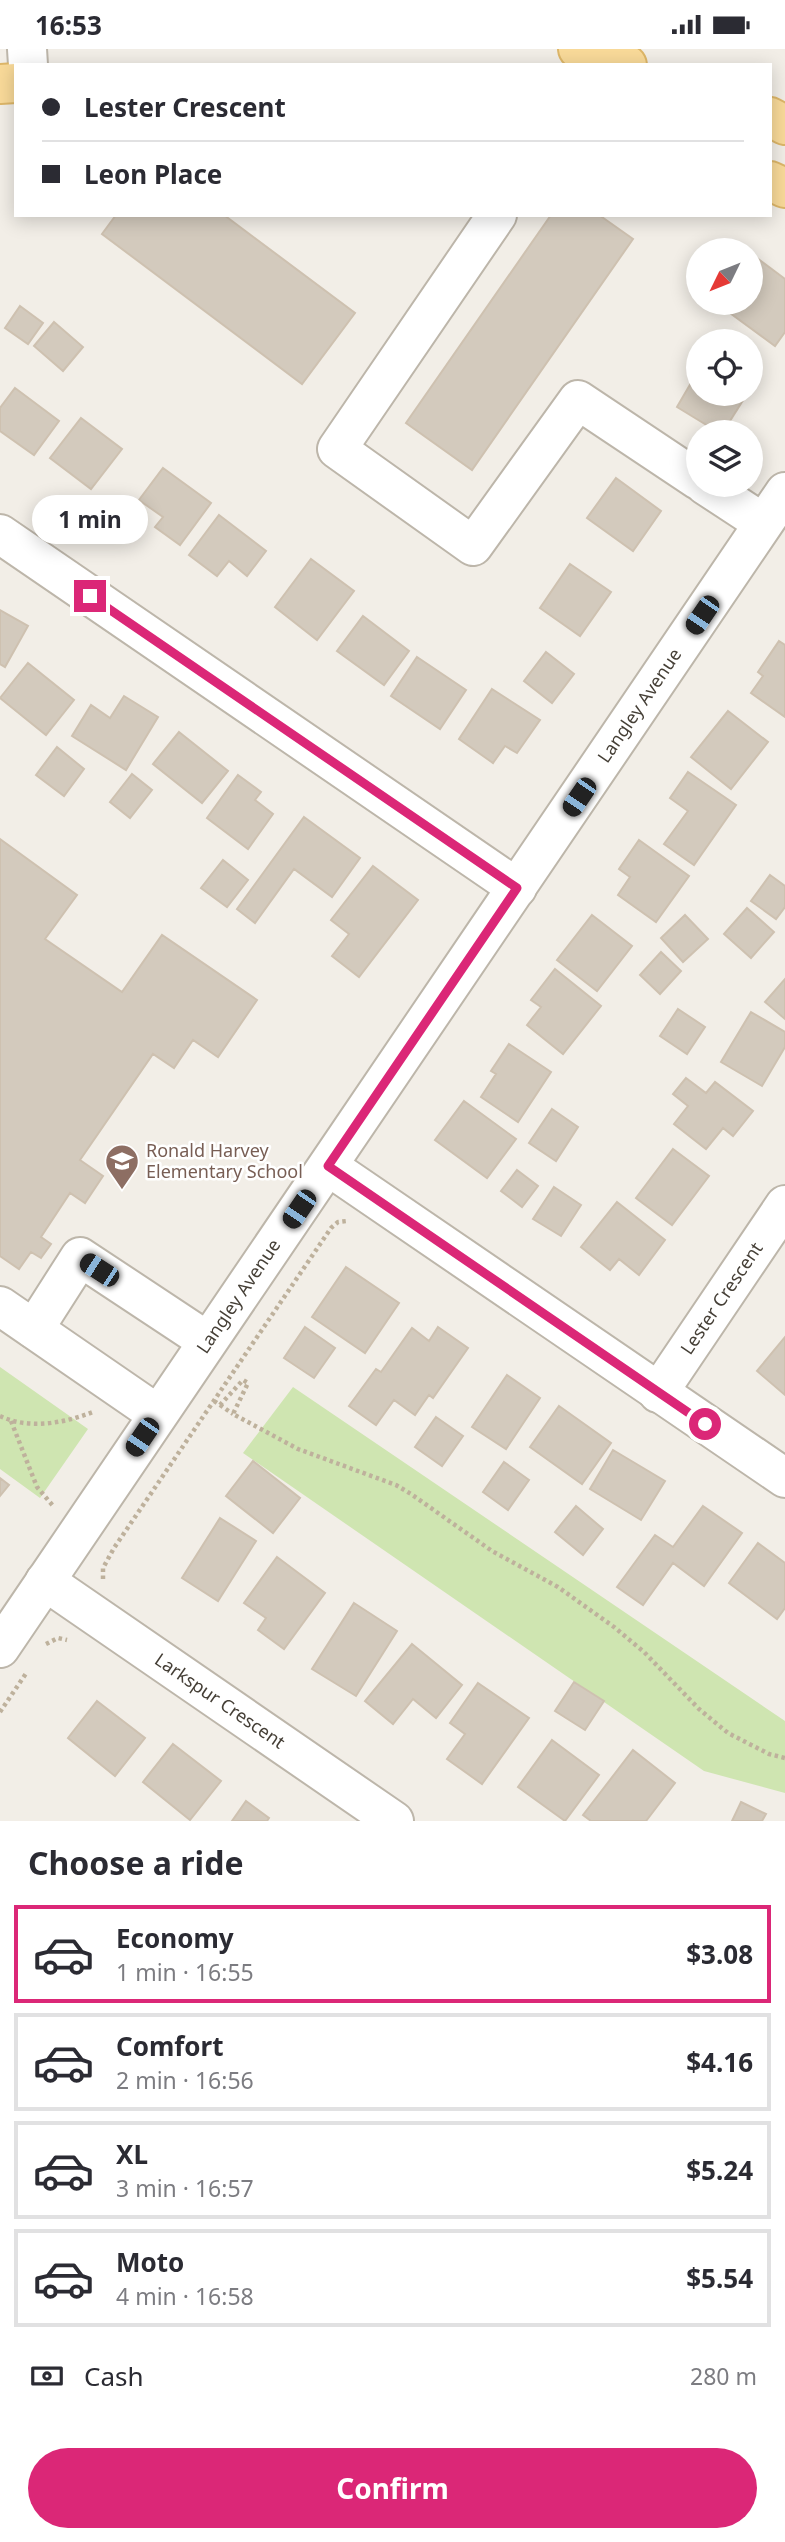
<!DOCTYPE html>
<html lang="en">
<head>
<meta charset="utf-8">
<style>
	body { margin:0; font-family:"Noto Sans",sans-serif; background:#f7f7f7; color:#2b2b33; height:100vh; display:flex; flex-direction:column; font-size:26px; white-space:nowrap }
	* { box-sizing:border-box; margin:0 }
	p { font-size:23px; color:#7c7c81 }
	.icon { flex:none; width:38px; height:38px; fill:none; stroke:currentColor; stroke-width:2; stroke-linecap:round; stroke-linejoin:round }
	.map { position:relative; height:1772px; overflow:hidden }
	.drawer { display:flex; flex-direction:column; background:#fff; flex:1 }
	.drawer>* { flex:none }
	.guide { position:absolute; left:14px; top:14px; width:758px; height:154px; border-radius:0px; box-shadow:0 4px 18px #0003; display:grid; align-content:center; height:154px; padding:0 28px; background:#fff }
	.needle { width:46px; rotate:227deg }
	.fabs { position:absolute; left:686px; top:189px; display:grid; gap:14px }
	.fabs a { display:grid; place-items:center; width:77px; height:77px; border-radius:50%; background:#fff; box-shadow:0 4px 18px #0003; font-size:35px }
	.end { position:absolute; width:32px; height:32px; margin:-16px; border:9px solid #db2777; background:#fff; box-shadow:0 0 0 4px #fff }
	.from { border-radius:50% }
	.bubble { position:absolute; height:49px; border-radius:24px; background:#fff; box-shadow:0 4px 18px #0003; font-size:23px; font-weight:700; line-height:49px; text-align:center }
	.car { position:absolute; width:21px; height:42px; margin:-21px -10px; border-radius:9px; box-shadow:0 0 5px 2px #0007; background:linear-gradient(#222 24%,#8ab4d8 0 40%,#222 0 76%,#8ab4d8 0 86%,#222 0) }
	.guide b { display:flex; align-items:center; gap:24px; height:66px; font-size:26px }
	.guide b+b { border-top:2px solid #e1e1e2 }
	.guide i { width:18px; height:18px; background:#2b2b33 }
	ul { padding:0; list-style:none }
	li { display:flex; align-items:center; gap:21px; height:98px; margin:0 14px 10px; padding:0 14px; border:4px solid #e1e1e2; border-radius:0px }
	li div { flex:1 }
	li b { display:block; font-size:26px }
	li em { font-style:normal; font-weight:700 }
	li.selected { border-color:#db2777 }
	li>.icon { width:63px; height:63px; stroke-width:1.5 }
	h2 { padding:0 28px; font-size:32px; line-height:84px }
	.pay { display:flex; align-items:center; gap:18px; height:77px; padding:0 28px; font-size:26px }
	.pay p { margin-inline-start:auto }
	.button { display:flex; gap:14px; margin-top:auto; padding:14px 28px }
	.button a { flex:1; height:80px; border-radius:42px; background:#db2777; color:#fff; font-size:28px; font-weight:700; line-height:80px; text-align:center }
	.status { display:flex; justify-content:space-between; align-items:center; height:49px; padding:0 35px; background:#fff; direction:ltr }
	.status svg { height:19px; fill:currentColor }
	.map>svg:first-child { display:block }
	.green { fill:#cfe5b1 }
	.building { fill:#d3cabd; stroke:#cec1b0; stroke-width:2 }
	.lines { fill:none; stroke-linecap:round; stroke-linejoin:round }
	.minor-casing { stroke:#bdb6aa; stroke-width:42 }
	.major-casing { stroke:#deb769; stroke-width:42 }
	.path { stroke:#beb19c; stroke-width:4.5; stroke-dasharray:3.5 3.5; stroke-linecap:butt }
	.minor { stroke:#fff; stroke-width:38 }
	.major { stroke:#f9da99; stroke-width:38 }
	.route { stroke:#db2777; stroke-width:9 }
	.labels { text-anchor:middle; stroke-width:5; stroke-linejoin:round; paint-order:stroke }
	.street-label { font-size:18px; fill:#453f36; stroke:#fff }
	.education-label { font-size:18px; fill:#785e54; stroke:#fff; text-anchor:start }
</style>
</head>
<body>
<div class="status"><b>16:53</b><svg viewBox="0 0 49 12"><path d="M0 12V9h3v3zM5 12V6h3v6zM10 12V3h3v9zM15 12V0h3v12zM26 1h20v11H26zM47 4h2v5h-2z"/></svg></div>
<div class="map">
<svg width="785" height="1772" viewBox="0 0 785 1772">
	<rect width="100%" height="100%" fill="#f2eee7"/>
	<path class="green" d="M0,1318L88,1380L40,1449L0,1420Z
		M293,1338L785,1672V1744L704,1722L243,1404Z"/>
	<path class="building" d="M116,166H224L355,264L302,335L102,185Z
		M551,166H599L633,190L472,421L406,374Z
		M753,206L785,230V283L775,297L730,264L738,254H751V209Z
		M20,257L43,274L28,295L5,279Z
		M54,273L83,298L63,322L34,297Z
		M698,322V345H747L723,383H718L677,358Z
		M15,339L59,372L34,406L0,382V359Z
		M81,369L122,400L91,440L50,409Z
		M163,419L211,454L180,496L155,478L163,468L139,451Z
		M616,429L661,462L633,502L587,469Z
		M219,466L266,502L247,527L229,512L217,527L189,506Z
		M311,510L354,542L317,591L275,558Z
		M570,515L611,543L580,587L540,559Z
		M0,561L28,577L5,618L0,615Z
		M363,567L409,602L384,636L337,602Z
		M779,592L785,596V668L751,644L763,627L758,623Z
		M546,603L574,625L552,654L524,632Z
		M417,608L466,641L440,680L391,647Z
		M28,614L74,651L46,686L0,649Z
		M492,640L540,671L517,704L505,697L493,714L459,690Z
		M124,647L158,668L126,721L72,687L91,656L110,669Z
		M728,662L768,693L731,740L691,708Z
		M179,683L228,722L202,754L153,715Z
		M57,698L84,720L64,747L36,726Z
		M688,723L736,756L694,816L664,795L688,762L670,749Z
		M132,725L152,741L130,769L110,753Z
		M238,726L261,743L255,751L273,765L248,800L207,769Z
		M304,768L360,809L332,848L294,820L255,874L237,860Z
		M0,790L77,846L45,890L122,943L162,886L257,951L218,1008L193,991L174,1019L153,1005L80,1111L103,1127L85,1154L70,1144L41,1188L51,1195L41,1209L31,1203L19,1220L0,1207Z
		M639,791L689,827L656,873L618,846L630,828L619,820Z
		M223,811L248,831L227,858L201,839Z
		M373,817L418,851L359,928L332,907L349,885L331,871Z
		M770,826L785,837V858L776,870L751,852Z
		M747,859L774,883L751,909L724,885Z
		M592,866L632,897L597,942L557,911Z
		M685,866L708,890L683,913L661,889Z
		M661,903L681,922L660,945L640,926Z
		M555,920L601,957L563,1005L527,976L541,958L531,951Z
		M785,930V970L765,953Z
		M678,960L705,978L687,1005L660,987Z
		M751,963L785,983V998L762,1037L721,1013Z
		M509,995L551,1023L518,1073L481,1048L496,1025L491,1022Z
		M686,1029L706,1044L715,1033L753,1062L733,1087L723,1079L706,1100L674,1075L688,1057L673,1045Z
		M464,1052L516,1090L487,1129L435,1091Z
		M552,1060L578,1078L556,1112L529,1094Z
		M673,1100L709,1127L672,1176L636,1149Z
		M517,1121L538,1137L522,1158L501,1142Z
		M554,1138L581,1156L561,1187L533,1170Z
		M617,1153L665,1191L639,1226L619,1210L610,1221L581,1198Z
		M346,1218L399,1254L365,1304L312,1268Z
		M305,1278L335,1299L314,1329L284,1309Z
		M438,1278L468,1299L433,1349L429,1346L415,1366L394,1351L376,1376L349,1357L376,1320L381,1323L412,1279L429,1292Z
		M785,1288V1346L757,1322Z
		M507,1326L540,1349L506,1400L472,1378Z
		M559,1357L611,1394L582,1435L530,1398Z
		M436,1368L463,1387L442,1417L415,1398Z
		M613,1401L665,1432L641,1471L590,1440Z
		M253,1412L300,1449L273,1484L226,1447Z
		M504,1413L529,1431L508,1461L483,1443Z
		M0,1429L9,1436L0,1447Z
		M576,1457L603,1480L583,1506L555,1483Z
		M703,1457L742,1484L704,1537L673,1514L643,1556L617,1538L655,1486L673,1498Z
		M220,1469L256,1492L218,1552L182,1529Z
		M758,1494L785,1514V1559L777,1570L729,1534Z
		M277,1508L325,1544L284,1600L258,1581L266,1569L244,1554Z
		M354,1554L397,1582L356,1647L312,1620Z
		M412,1595L462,1636L436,1669L413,1650L393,1675L365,1652Z
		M574,1633L604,1652L585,1681L555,1662Z
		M478,1634L529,1669L482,1735L447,1710L465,1685L450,1674Z
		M97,1652L145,1689L115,1727L68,1689Z
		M552,1691L599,1726L565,1772L518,1738Z
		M173,1695L221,1732L190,1771L143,1733Z
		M633,1701L675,1734L646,1772H591L583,1766Z
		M246,1752L269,1769L267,1772H232Z
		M741,1753L766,1765L762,1772H732Z"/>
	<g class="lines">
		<g class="minor-casing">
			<g id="minor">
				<path d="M27,0L28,16"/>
				<path d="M497,166L337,400L473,497L578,351L698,431"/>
				<path d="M705,436L763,474"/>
				<path d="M0,485L517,839"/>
				<path d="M328,1117L785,1429"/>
				<path d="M0,1257L157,1365"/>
				<path d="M34,1280L80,1208L207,1292"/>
				<path id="s1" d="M658,1344L785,1156"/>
				<path id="s2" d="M45,1532L394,1772"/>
				<path id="s3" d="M0,1599L785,443"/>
			</g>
		</g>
		<g class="major-casing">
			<path id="major" d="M578,0L627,16
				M0,35L16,34
				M770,68L785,76
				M770,132L785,139"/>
		</g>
		<path class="path" d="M214,1352L220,1356L243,1331L248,1334L233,1365L298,1400L396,1436L411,1445L492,1502L558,1538L614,1578L644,1603L699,1660L728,1684L769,1705L785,1709
			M220,1356L233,1365
			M0,1367C29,1381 64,1374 93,1363
			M11,1372L37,1438L54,1458
			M103,1530V1519L114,1499L331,1179L338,1173L347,1172
			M46,1595L58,1589L67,1591
			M0,1663L27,1623"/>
		<use href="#minor" class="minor"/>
		<use href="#major" class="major"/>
	</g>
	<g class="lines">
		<path class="route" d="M90,547L517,839L328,1117L705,1375"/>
	</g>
	<defs>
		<g id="school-pin" transform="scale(1.75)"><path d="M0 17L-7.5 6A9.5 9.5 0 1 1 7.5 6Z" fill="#8d6e63" stroke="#fff"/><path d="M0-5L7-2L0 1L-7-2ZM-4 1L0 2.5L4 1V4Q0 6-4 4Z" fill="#fff"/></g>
	</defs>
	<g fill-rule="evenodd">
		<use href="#school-pin" x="122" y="1112"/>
	</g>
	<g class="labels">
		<g class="street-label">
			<text dy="6" stroke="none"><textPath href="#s3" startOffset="1139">Langley Avenue</textPath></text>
			<text dy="6" stroke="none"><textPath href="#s3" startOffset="425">Langley Avenue</textPath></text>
			<text dy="6" stroke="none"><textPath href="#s1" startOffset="114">Lester Crescent</textPath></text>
			<text dy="6" stroke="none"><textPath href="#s2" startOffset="212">Larkspur Crescent</textPath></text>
		</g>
		<g class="education-label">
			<text x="146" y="1108">Ronald Harvey<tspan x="146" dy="21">Elementary School</tspan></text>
		</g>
	</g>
</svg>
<div class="fabs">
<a><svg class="needle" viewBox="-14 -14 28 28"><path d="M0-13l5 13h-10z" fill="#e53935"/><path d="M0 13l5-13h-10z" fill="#7c7c81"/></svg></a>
<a><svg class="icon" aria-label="locate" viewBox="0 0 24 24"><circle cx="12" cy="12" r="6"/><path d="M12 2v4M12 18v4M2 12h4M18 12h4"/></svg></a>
<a><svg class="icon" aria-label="layers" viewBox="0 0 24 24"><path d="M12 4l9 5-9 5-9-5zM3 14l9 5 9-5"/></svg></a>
</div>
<i class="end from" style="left:705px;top:1375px"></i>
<i class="end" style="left:90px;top:547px"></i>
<div class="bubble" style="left:32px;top:446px;width:116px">1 min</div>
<i class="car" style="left:702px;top:566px;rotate:214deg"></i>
<i class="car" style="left:579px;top:748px;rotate:214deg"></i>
<i class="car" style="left:299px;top:1160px;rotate:214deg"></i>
<i class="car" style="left:99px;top:1221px;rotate:303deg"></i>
<i class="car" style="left:142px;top:1388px;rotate:214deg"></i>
<div class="guide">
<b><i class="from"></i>Lester Crescent</b>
<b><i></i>Leon Place</b>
</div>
</div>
<section class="drawer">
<h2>Choose a ride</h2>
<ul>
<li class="selected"><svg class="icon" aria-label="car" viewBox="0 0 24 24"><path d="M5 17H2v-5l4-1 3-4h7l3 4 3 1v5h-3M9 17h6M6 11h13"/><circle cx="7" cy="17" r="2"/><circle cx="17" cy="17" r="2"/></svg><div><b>Economy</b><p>1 min · 16:55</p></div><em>$3.08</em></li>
<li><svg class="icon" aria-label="car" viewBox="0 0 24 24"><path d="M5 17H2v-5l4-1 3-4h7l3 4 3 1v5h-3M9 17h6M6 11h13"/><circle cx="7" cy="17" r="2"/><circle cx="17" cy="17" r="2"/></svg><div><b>Comfort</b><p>2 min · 16:56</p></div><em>$4.16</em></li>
<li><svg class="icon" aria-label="car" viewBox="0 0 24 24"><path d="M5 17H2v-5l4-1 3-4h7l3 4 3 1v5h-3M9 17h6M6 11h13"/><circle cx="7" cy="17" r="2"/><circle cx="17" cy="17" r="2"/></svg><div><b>XL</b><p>3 min · 16:57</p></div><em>$5.24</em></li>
<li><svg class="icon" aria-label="car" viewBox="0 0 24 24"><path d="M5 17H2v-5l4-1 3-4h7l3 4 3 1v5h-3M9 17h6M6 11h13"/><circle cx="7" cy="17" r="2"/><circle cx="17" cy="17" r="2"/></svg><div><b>Moto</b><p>4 min · 16:58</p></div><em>$5.54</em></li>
</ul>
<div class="pay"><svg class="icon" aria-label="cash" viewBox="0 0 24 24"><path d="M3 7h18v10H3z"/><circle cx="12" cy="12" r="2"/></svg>Cash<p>280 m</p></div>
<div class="button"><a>Confirm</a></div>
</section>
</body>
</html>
